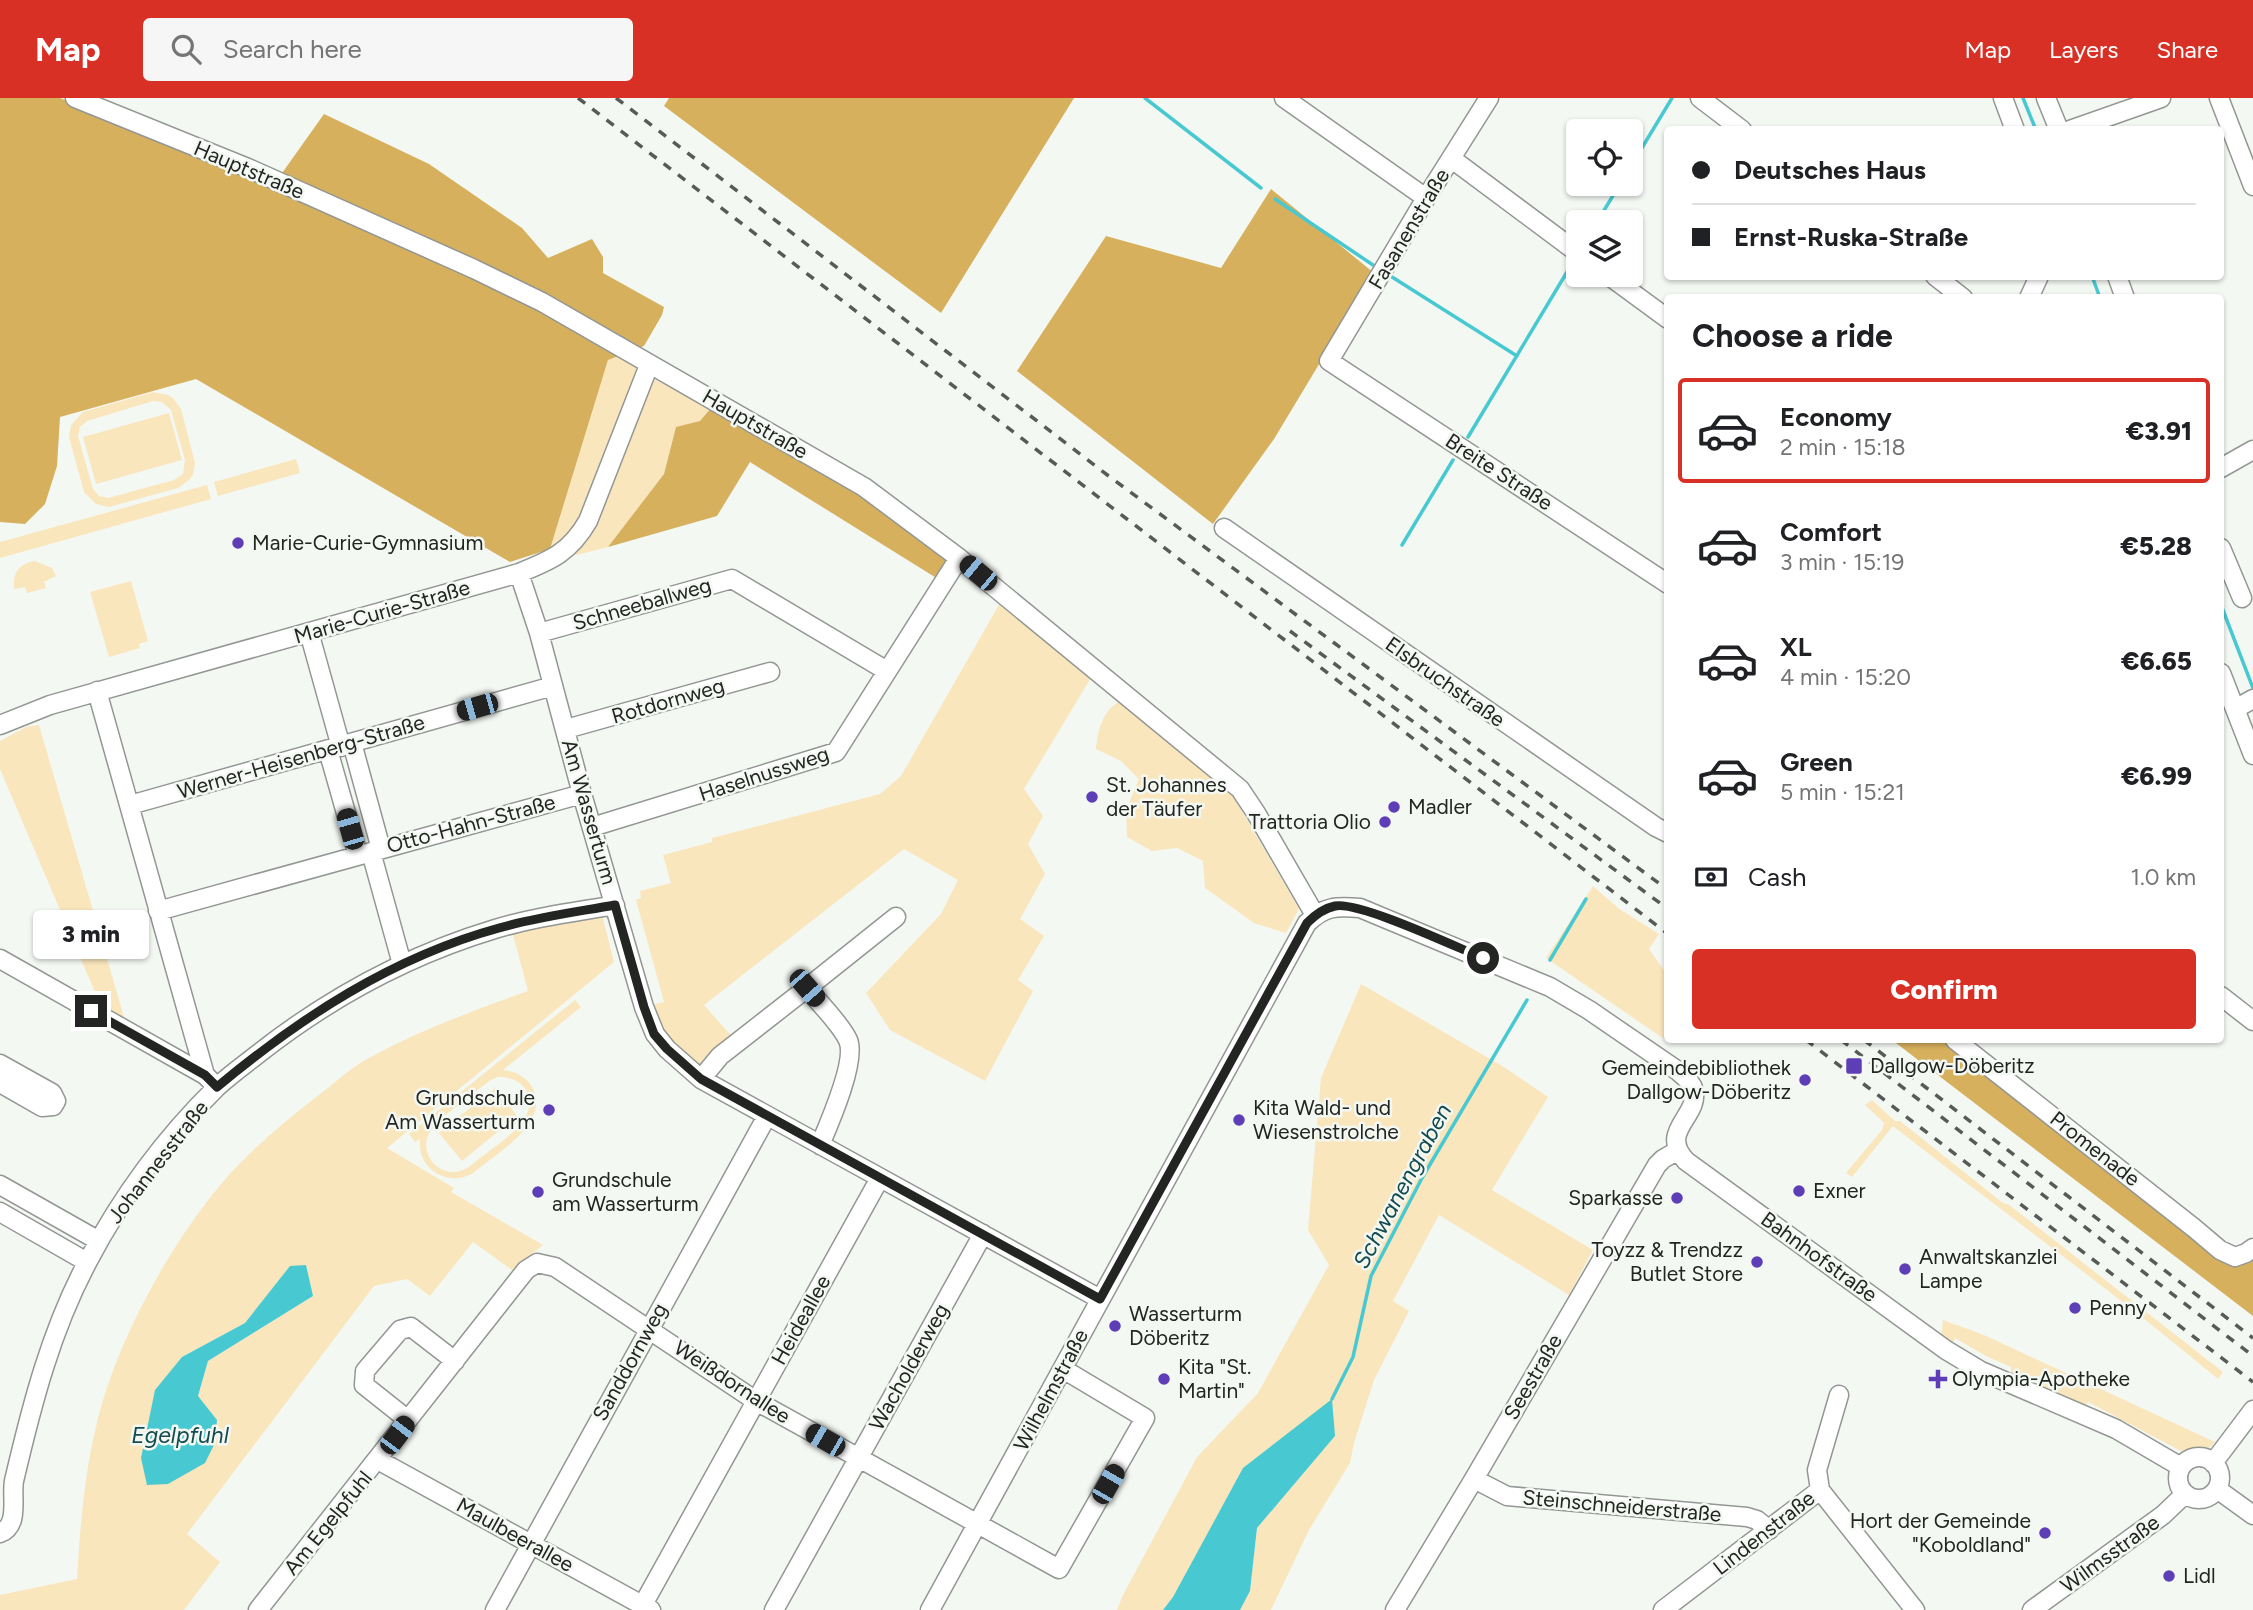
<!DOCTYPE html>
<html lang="en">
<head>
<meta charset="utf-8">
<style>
	body { margin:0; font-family:Figtree,sans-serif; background:#f6f6f6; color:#202124; height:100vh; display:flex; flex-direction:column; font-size:26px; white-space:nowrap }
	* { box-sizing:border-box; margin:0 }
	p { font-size:23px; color:#757577 }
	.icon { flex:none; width:38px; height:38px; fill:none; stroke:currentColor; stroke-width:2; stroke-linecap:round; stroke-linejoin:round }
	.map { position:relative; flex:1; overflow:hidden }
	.details { position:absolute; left:1664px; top:196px; width:560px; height:749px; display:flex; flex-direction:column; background:#fff; border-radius:7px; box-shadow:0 2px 5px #0004 }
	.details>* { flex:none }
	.banner { position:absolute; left:1664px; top:28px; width:560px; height:154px; border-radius:7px; box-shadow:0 2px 5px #0004; display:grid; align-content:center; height:154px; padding:0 28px; background:#fff }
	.fabs { position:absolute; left:1566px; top:21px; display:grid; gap:14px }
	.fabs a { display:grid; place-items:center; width:77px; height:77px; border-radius:7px; background:#fff; box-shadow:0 2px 5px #0004; font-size:35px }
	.end { position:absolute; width:32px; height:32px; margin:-16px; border:9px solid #232523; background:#fff; box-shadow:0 0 0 4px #fff }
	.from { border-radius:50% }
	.bubble { position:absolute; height:49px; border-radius:7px; background:#fff; box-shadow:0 2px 5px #0004; font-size:23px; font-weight:800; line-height:49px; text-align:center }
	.car { position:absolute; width:21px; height:42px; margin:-21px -10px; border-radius:9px; box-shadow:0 0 5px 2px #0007; background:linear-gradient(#222 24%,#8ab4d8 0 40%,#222 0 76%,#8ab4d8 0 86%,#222 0) }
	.banner b { display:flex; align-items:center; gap:24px; height:66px; font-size:26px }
	.banner b+b { border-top:2px solid #e0e0e0 }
	.banner i { width:18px; height:18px; background:#202124 }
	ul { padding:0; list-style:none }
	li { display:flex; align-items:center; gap:21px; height:105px; margin:0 14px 10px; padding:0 14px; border:4px solid transparent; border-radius:7px }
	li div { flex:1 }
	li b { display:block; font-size:26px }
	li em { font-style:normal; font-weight:800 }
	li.on { border-color:#d93025 }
	li>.icon { width:63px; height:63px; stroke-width:1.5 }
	h2 { padding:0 28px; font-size:32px; line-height:84px }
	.pay { display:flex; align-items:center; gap:18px; height:77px; padding:0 28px; font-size:26px }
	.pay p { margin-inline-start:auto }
	.cta { display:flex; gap:14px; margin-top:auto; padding:14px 28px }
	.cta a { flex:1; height:80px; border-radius:7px; background:#d93025; color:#fff; font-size:28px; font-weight:800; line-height:80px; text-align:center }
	header { display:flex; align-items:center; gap:42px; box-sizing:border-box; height:98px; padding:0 35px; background:#d93025; color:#fff }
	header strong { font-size:33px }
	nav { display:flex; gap:38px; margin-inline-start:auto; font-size:24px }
	.search { width:490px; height:63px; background:#f6f6f6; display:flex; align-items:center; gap:18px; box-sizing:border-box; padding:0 24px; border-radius:7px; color:#757577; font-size:26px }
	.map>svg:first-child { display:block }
	.green { fill:#fae6bc; fill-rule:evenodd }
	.forest { fill:#d7b05d }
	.water { fill:#48c9d2 }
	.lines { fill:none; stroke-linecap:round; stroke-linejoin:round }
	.stream { stroke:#48c9d2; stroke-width:3.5 }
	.minor-casing { stroke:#939793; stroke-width:21 }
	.minor { stroke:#fff; stroke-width:18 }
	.rail { stroke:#575a57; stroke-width:3.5; stroke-dasharray:9 9; stroke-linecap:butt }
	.route { stroke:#232523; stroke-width:9 }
	.poi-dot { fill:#5e3eb6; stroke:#f4f8f3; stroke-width:2.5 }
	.labels { text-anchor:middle; stroke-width:5; stroke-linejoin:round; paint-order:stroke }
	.street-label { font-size:21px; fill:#232523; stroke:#f4f8f3 }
	.poi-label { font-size:21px; fill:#232523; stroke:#f4f8f3; text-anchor:start }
	.water-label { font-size:23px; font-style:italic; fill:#134b4f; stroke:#f4f8f3 }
</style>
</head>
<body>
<header>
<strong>Map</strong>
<div class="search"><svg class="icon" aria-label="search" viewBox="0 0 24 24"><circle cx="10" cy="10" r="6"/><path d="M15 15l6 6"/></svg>Search here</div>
<nav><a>Map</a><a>Layers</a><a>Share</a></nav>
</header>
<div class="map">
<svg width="2253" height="1512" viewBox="0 0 2253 1512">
	<rect width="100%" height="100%" fill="#f4f8f3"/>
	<path class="green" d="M622,256L639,267L640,275L716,310L709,311L700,323L676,330L664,376L608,449L577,457L565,446L550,451L608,262Z
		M153,294L168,297L173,300L181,311L195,365L193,377L189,382L178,390L109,409L96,406L84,394L69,339L71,327L83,314ZM153,303L162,304L171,312L185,362L183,376L174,382L108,400L99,398L93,391L78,338L80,329L87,323Z
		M169,315L182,362L96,386L83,339Z
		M296,361L300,375L218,398L214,384Z
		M207,387L211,401L0,460V444Z
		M35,463L52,470L56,478L44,484L46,490L27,495L25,489L14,491C13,475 18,466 35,463Z
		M131,483L148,543L139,546L140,550L109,559L90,494Z
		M1004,498L1095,573L1024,691L1043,718L1028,746L1045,776L1020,821L1044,838L1018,882L1033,893L985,983L890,932L866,895L941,816L958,782L904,751L704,907L736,943L701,981L644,909L664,904L636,802L641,800L640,793L671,785L663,757L712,744V740L880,696L901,678Z
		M1120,603L1232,696L1299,811L1286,835L1254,825L1205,790L1203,763L1177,750L1152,753L1127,739L1126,712L1139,681L1121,663L1096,651C1098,632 1102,613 1120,603Z
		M39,627L126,926L103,913L0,671V643L26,629Z
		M1593,788L1618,810L1659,836L1649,851L1668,878L1667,943L1546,860Z
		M602,817L614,864L387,1050L454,1090L451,1094L543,1147L512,1172L473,1144L430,1198L407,1181L374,1188L187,1436L220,1464L184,1512H0V1497L77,1481C80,1431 84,1378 96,1329C115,1245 172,1141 229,1077C256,1047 288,1021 320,996C335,985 350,970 367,961C418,933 472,913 528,893L512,833ZM290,1169L313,1198L208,1263L198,1298L182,1259L245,1225Z
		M1361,886L1504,969L1548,999L1492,1092L1593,1152L1569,1197L1439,1117L1393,1203L1409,1213L1374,1282L1354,1345L1350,1365L1309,1432L1271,1512H1240L1250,1493L1257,1430L1335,1338L1173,1499L1163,1512H1117L1123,1497L1197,1359L1258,1295L1329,1167L1308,1132L1321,980Z
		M575,902L581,909L503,972C513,973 524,977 531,987C554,1024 495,1056 472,1076C445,1089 417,1070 420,1041L415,1044L409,1036ZM498,979C509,979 520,982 526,992C543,1020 497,1046 479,1061C472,1067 464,1073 455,1074C433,1075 418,1050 431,1032C440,1019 475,995 489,983Z
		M495,990L517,1018L462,1063L439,1035Z
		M1872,1002L1895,1023H1900L2003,1105L2008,1106L2223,1274L2218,1281C2113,1193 2001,1113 1893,1028L1852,1079L1846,1075L1882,1032L1884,1025L1865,1007Z
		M1943,1222L1984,1237L2215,1344L2209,1350L2181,1353L2088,1304L2084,1309L2011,1278V1269L1986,1258L1955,1240L1952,1248L1941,1241Z"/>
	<path class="forest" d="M0,0H60L275,85L324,16L429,66L522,130L548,160L592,141L603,159V175L664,209L662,217L644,248L608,262L550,451L510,464L196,281L60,319L57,368L45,406L25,426L0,424Z
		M669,0H1074L941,215L664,8Z
		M1271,91L1374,175L1274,341L1213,426L1017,273L1106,138L1221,170Z
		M716,310L864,396L951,463L938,481L750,364L717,418L608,449L664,376L676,329L700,323L710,311Z
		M1892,942H1946L2221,1156L2253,1155V1218Z"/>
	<path class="water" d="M306,1167L313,1198L208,1263L198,1298L217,1322L215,1345L205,1365L168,1386L147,1387L141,1360L155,1292L182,1259L245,1225L290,1168Z
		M1332,1301L1335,1338L1257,1430L1250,1493L1240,1512H1163L1173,1499L1243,1370Z"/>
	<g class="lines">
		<path class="stream" d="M1145,0L1261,90
			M2023,0L2036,32
			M1631,68L1672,0
			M1275,101L1373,167
			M1597,124L1620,86
			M2092,178L2100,200
			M1392,179L1517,258
			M1468,339L1573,164
			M1402,447L1453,362
			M2221,507L2253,590
			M1550,862L1586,801
			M1332,1301L1353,1259L1371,1178L1422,1080L1527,902"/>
		<g class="minor-casing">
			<path id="minor" d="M75,0L248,70L474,171L542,204L864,389L959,460L1240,691L1256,715L1315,817
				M1284,0L1426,100
				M1489,0L1426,100L1329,263L1668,486
				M1700,0L1742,32
				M2003,0L2015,32
				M2046,0L2059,32
				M2219,0L2253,88
				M2070,32L2161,0
				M1452,61L1578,155
				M1608,177L1668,221
				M1935,178L1963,200
				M2117,178L2125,200
				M2029,200L2039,178
				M2221,370L2253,352
				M1224,430L1656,729L1668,735
				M2221,450L2242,500
				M519,475L539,535L582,696L644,909L655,936L667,951L701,981L1100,1201
				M309,534L341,649
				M539,535L732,481L887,573
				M2221,575L2253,657
				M97,593L205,977L217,989
				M2235,611L2253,601
				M0,627L50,607L519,475C552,462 570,454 588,423L649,267
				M566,631L770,574
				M352,645L381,751
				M328,652L358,757
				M130,707L553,588
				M592,729L836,654L959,460
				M371,754L402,866
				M158,813L582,696
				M0,861L205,977
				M807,890L896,819
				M2221,898L2253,923
				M1955,942L2194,1130L2220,1152L2235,1159L2246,1155L2253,1150
				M0,966L52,995L56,1003L53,1008L42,1009L0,985
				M701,981L720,958L807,890C819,905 840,925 848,942C857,962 829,1026 820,1047
				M0,1087L99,1143
				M0,1114L87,1164
				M408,1322L364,1287L365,1273L400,1232L411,1229L455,1263
				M2178 1380a21 21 0 1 1 42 0a21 21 0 1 1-42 0Z
				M378,1362L651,1512
				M2213,1365L2253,1312
				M1474,1381L1507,1398L1747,1419L1757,1422L1769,1432
				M2217,1391L2253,1417
				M1820,1392L1915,1512
				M1820,1392L1817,1372L1839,1297
				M0,1435C20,1428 11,1399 14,1383C32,1306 51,1232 88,1163C121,1100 166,1039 217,989C230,977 244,967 258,956C329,900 409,857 495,831C534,819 575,814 615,807
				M258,1512L526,1172L537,1165L555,1169L756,1303L1059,1471L1145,1320L1063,1271
				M495,1512L767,1018
				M640,1512L880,1080
				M774,1512L983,1136
				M930,1512L1307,825C1325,808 1336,808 1360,810L1550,889L1589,912L1678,973C1683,978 1691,983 1693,990C1702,1018 1657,1032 1686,1063L1946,1252L1981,1273L2116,1331L2181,1369
				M1395,1512L1474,1381L1657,1067L1663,1061L1677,1053
				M1663,1512L1820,1392
				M2032,1512L2163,1417L2185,1396"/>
		</g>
		<use href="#minor" class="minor"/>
		<path class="rail" d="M578,0L1668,836
			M616,0L1110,379L1668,792
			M1290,533L1668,811
			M1806,942L2253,1284
			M1841,942L2253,1258
			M1864,942L2253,1240"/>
	</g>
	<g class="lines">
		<path class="route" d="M91,913L205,977L217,989C301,919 393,859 499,830C537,819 576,814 615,807L644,909L654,936L667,951L701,981L1100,1201L1307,825C1314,818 1325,810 1335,808C1359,803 1456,849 1483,860"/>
	</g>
	<g class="poi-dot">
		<circle cx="238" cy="445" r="7"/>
		<circle cx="1092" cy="699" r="7"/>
		<circle cx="1394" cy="709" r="7"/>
		<circle cx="1385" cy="724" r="7"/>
		<rect x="1845" y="959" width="18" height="18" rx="3.5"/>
		<circle cx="1805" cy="982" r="7"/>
		<circle cx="549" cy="1012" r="7"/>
		<circle cx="1239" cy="1022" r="7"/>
		<circle cx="1799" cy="1093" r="7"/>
		<circle cx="538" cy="1094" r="7"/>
		<circle cx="1677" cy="1100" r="7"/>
		<circle cx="1757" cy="1164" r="7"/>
		<circle cx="1905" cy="1171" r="7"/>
		<circle cx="2075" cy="1210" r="7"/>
		<circle cx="1115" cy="1228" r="7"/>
		<circle cx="1164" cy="1281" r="7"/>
		<path d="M1934.5 1270.5h7v7h7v7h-7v7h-7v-7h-7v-7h7z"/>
		<circle cx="2045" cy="1435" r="7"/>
		<circle cx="2169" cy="1478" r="7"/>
	</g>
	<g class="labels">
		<g class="street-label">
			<text transform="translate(249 72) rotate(23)" y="7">Hauptstraße</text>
			<text transform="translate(1409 131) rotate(-59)" y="7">Fasanenstraße</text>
			<text transform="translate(755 326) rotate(30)" y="7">Hauptstraße</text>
			<text transform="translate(1499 374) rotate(33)" y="7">Breite Straße</text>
			<text transform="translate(642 506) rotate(-16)" y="7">Schneeballweg</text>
			<text transform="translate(382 514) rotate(-16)" y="7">Marie-Curie-Straße</text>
			<text transform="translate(1445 584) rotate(35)" y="7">Elsbruchstraße</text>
			<text transform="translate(668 603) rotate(-16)" y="7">Rotdornweg</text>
			<text transform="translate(301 659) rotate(-16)" y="7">Werner-Heisenberg-Straße</text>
			<text transform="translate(764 676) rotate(-18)" y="7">Haselnussweg</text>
			<text transform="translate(589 714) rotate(74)" y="7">Am Wasserturm</text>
			<text transform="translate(471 726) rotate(-15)" y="7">Otto-Hahn-Straße</text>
			<text transform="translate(2095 1051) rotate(38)" y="7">Promenade</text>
			<text transform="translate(158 1064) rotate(-52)" y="7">Johannesstraße</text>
			<text transform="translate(1819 1159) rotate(36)" y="7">Bahnhofstraße</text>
			<text transform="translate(801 1222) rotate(-61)" y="7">Heideallee</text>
			<text transform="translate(630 1264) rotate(-61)" y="7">Sanddornweg</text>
			<text transform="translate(909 1269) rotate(-61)" y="7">Wacholderweg</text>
			<text transform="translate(1533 1279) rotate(-60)" y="7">Seestraße</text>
			<text transform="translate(732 1284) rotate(33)" y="7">Weißdornallee</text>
			<text transform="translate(1051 1292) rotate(-62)" y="7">Wilhelmstraße</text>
			<text transform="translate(1622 1408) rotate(5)" y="7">Steinschneiderstraße</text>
			<text transform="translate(328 1425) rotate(-51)" y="7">Am Egelpfuhl</text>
			<text transform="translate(1764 1435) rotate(-38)" y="7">Lindenstraße</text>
			<text transform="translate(515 1437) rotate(29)" y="7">Maulbeerallee</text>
			<text transform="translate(2110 1456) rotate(-36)" y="7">Wilmsstraße</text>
		</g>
		<g class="poi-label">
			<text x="252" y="452">Marie-Curie-Gymnasium</text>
			<text x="1106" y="694">St. Johannes<tspan x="1106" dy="24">der Täufer</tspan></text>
			<text x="1408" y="716">Madler</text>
			<text x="1371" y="731" text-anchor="end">Trattoria Olio</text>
			<text x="1870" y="975">Dallgow-Döberitz</text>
			<text x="1791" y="977" text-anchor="end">Gemeindebibliothek<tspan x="1791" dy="24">Dallgow-Döberitz</tspan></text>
			<text x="535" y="1007" text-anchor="end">Grundschule<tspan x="535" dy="24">Am Wasserturm</tspan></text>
			<text x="1253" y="1017">Kita Wald- und<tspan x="1253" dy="24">Wiesenstrolche</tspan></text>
			<text x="552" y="1089">Grundschule<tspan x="552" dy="24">am Wasserturm</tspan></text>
			<text x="1813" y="1100">Exner</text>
			<text x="1663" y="1107" text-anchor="end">Sparkasse</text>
			<text x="1743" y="1159" text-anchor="end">Toyzz &amp; Trendzz<tspan x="1743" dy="24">Butlet Store</tspan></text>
			<text x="1919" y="1166">Anwaltskanzlei<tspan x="1919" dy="24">Lampe</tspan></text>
			<text x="2089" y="1217">Penny</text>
			<text x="1129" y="1223">Wasserturm<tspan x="1129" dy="24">Döberitz</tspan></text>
			<text x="1178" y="1276">Kita "St.<tspan x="1178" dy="24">Martin"</tspan></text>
			<text x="1952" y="1288">Olympia-Apotheke</text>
			<text x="2031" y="1430" text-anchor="end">Hort der Gemeinde<tspan x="2031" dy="24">"Koboldland"</tspan></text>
			<text x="2183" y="1485">Lidl</text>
		</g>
		<g class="water-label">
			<text transform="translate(1402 1088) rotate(-62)" y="8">Schwanengraben</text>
			<text x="180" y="1345">Egelpfuhl</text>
		</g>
	</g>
</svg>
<div class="fabs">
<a><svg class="icon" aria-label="locate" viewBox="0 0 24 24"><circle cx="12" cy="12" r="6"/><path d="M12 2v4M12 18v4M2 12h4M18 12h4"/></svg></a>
<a><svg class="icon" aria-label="layers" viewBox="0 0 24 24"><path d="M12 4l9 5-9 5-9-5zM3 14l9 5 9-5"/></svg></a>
</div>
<i class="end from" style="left:1483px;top:860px"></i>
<i class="end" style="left:91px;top:913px"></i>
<div class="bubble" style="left:33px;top:812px;width:116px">3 min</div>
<i class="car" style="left:978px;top:475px;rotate:310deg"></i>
<i class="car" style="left:477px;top:609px;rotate:254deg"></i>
<i class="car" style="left:350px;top:731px;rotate:344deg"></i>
<i class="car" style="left:807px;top:890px;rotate:139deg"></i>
<i class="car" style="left:397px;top:1337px;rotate:37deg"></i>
<i class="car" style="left:825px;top:1342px;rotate:300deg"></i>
<i class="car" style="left:1108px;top:1386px;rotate:30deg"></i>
<div class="banner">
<b><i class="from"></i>Deutsches Haus</b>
<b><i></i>Ernst-Ruska-Straße</b>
</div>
<section class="details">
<h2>Choose a ride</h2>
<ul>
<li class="on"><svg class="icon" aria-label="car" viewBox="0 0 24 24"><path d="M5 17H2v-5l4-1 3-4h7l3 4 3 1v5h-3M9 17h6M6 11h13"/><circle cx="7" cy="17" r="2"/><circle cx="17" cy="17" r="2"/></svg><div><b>Economy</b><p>2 min · 15:18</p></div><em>€3.91</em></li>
<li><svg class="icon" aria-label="car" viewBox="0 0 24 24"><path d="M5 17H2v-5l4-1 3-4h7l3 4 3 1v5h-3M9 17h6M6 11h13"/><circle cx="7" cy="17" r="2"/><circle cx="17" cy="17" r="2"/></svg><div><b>Comfort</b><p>3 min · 15:19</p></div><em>€5.28</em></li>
<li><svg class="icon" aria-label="car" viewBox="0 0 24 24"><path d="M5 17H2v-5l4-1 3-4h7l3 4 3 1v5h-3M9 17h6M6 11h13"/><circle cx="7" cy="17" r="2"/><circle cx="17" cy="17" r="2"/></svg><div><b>XL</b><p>4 min · 15:20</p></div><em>€6.65</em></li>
<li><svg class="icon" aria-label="car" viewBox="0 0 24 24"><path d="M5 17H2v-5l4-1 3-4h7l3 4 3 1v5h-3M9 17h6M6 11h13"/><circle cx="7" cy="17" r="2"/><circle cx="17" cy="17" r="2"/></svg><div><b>Green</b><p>5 min · 15:21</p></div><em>€6.99</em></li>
</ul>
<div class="pay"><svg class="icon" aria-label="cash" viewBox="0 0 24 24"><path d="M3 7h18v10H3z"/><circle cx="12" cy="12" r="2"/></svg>Cash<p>1.0 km</p></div>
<div class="cta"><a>Confirm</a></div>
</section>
</div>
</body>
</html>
